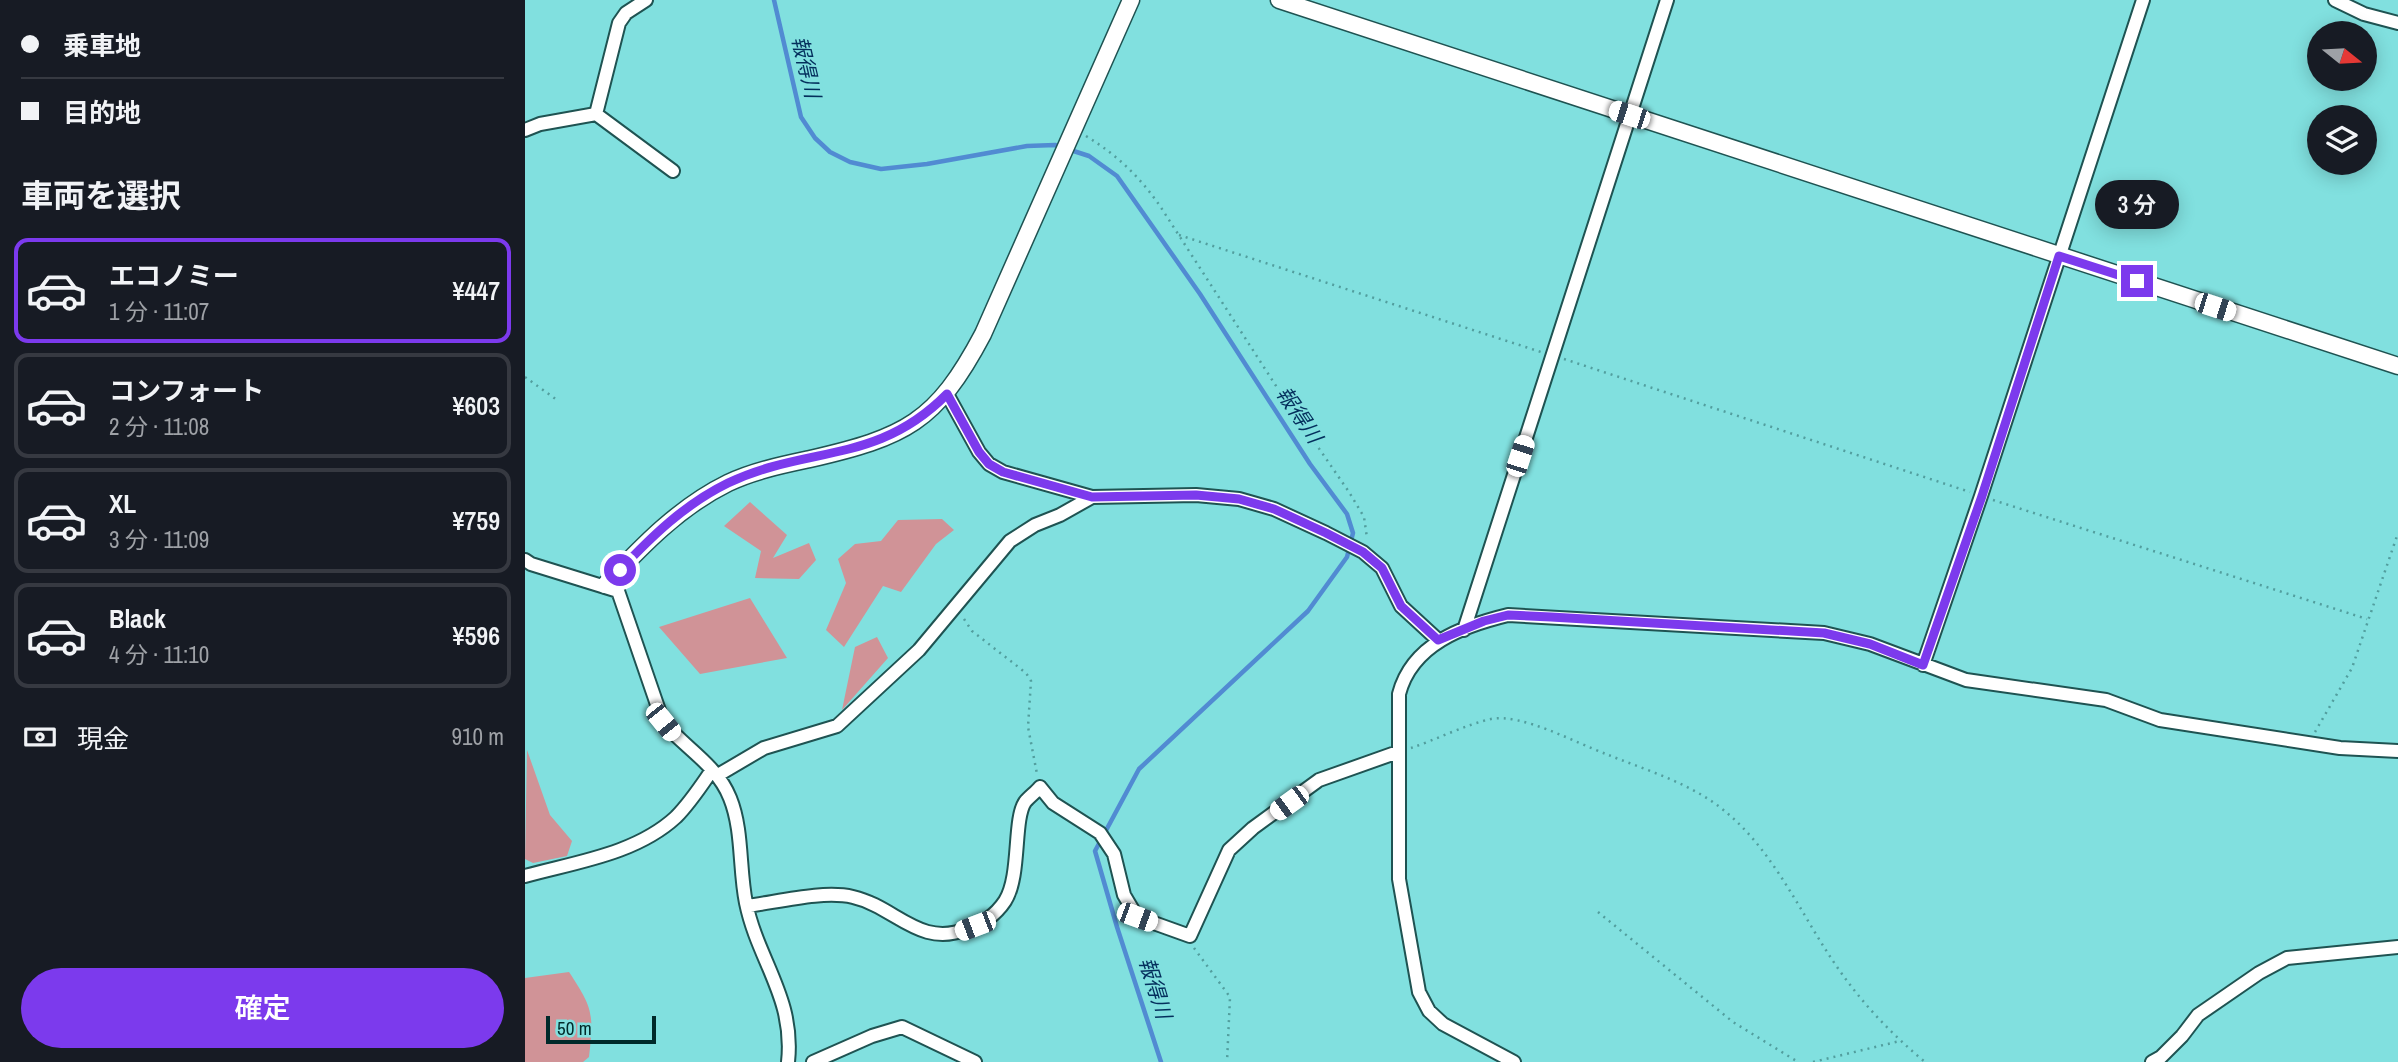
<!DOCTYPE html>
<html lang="ja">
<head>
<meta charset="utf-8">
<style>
	body { margin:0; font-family:"Archivo Narrow","Noto Sans JP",sans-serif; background:#20242c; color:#f1f3f6; height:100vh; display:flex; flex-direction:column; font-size:26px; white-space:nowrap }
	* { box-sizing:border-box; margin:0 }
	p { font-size:23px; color:#9ea1a6 }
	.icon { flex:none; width:38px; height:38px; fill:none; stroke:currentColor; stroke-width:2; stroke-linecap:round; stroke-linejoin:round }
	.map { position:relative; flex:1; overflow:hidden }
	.drawer { display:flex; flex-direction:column; background:#171b24; width:525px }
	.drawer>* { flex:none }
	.hud { display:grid; align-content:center; height:154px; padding:0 21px; background:#171b24 }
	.needle { width:46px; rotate:108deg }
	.buttons { position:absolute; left:1782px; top:21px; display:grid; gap:14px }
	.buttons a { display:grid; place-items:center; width:70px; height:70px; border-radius:50%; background:#171b24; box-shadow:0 4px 18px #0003; font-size:35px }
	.scale { position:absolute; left:21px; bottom:18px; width:110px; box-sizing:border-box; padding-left:7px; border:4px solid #002a2a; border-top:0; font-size:19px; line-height:24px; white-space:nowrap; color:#002a2a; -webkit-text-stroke:5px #81e0df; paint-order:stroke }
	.end { position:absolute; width:32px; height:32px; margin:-16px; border:9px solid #7c3aed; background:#fff; box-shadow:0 0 0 4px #fff }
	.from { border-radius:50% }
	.bubble { position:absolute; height:49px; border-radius:24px; background:#171b24; box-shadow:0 4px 18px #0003; font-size:23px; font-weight:600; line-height:49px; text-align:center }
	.car { position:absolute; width:21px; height:42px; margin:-21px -10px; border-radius:9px; box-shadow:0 0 5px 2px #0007; background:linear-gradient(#fff 24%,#345 0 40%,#fff 0 76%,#345 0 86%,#fff 0) }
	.hud b { display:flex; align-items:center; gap:24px; height:66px; font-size:26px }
	.hud b+b { border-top:2px solid #363941 }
	.hud i { width:18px; height:18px; background:#f1f3f6 }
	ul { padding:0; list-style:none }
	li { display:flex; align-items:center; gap:21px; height:105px; margin:0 14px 10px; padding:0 7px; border:4px solid #363941; border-radius:14px }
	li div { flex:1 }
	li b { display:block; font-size:26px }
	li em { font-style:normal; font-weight:600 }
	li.selected { border-color:#7c3aed }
	li>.icon { width:63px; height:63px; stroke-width:1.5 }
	h2 { padding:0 21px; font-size:32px; line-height:84px }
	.pay { display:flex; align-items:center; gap:18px; height:77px; padding:0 21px; font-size:26px }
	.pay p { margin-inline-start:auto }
	.cta { display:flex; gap:14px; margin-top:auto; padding:14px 21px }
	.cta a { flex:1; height:80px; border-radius:42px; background:#7c3aed; color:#fff; font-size:28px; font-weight:600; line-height:80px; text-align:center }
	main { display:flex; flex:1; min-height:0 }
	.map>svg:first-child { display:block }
	.green { fill:#d09397 }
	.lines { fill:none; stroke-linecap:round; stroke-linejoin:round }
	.stream { stroke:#518bd2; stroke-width:4.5 }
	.minor-casing { stroke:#1f5352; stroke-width:16 }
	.tertiary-casing { stroke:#1f5352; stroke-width:19 }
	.path { stroke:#529e9e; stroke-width:2.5; stroke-dasharray:2 5; stroke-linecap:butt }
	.minor { stroke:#fff; stroke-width:12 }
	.tertiary { stroke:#fff; stroke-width:16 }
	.route { stroke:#7c3aed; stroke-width:9 }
	.labels { text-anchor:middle; stroke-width:6; stroke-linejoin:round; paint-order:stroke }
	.water-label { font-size:21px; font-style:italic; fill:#042f5c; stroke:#81e0df }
</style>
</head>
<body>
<main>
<section class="drawer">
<div class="hud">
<b><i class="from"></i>乗車地</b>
<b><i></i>目的地</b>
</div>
<h2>車両を選択</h2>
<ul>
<li class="selected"><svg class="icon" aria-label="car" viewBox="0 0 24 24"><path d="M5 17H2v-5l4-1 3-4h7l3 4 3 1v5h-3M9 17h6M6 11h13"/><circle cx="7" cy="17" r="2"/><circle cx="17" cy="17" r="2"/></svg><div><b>エコノミー</b><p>1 分 · 11:07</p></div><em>¥447</em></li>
<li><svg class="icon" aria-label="car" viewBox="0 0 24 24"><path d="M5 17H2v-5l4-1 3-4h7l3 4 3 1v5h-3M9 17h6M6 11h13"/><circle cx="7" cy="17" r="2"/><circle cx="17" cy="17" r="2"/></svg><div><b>コンフォート</b><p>2 分 · 11:08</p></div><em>¥603</em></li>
<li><svg class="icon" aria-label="car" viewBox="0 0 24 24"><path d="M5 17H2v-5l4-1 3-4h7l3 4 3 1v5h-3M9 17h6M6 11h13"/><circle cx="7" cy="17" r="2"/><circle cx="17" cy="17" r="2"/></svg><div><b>XL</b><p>3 分 · 11:09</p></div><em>¥759</em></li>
<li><svg class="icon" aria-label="car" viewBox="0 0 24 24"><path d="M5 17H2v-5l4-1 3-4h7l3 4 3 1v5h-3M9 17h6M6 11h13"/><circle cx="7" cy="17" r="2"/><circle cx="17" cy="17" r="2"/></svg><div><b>Black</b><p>4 分 · 11:10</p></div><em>¥596</em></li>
</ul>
<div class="pay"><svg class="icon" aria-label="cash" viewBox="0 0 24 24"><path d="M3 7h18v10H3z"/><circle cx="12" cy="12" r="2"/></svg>現金<p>910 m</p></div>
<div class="cta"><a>確定</a></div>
</section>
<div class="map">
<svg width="1873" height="1062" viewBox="0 0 1873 1062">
	<rect width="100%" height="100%" fill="#81e0df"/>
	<path class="green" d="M225,502L262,535L248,558L284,543L291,560L274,579L230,578L236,551L199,526Z
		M417,519L429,530L411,544L376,592L358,586L319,647L301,630L321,583L313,559L330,544L356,541L373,520Z
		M225,598L262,658L175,674L134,627Z
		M352,637L363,658L317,710L330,647Z
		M2,750L25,815L47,841L42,856L8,863L0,859Z
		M44,972C68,1008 69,1014 64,1057L58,1062H0V978Z"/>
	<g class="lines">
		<path class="stream" d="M249,0L276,117L290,138L305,152L325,162L356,169L402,164L502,146L530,145L564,156L592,176L675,294L785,464L822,514L828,533L822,557L783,611L614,769L570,851L592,927L636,1062"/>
		<g class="minor-casing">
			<path id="minor" d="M1810,0L1839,14L1873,23
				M71,114L148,171
				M0,130L15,124L71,114L94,23L101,13L121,0
				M422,394L454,452L464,464L478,472L567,497L671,495L714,499L749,509L801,533L838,552L857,568L876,606L913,640
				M0,560L6,564L93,591L138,722C160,748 192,765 205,798C218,830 214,869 221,903C233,961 270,998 263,1062
				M939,630L1142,0
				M1398,665L1456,496L1618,0
				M193,775L239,748L312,726L394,650L485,541L510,525L535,515L567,497
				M0,876C51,862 111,854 151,817C165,803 176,786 187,770
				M222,906C253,902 298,890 328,897C371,907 394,948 442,929C458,923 470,916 480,901C496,876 488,820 500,802C504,797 511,792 515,787L528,803L575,833L589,854L599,895L612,917L665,936L704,850L728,828L794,780L873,752
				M288,1062L347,1036L377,1027L450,1062
				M989,1062L918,1024L904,1011L894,992L874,879V694C887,644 938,626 983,615L1299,633L1345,644L1441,680L1581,700L1635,720L1815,748L1873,751
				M1627,1062L1636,1057L1657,1036L1673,1015L1734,973L1762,958L1873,947"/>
		</g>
		<g class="tertiary-casing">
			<path id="tertiary" d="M754,0L1873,366
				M80,585C117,546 154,507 203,483C228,471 257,465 285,459C380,437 411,423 458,334L606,0"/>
		</g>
		<path class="path" d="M561,136C592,155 614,176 635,206L753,389L824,492L839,517L842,538
			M654,235L1016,352
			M1039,359L1445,492
			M0,377L32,400
			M1468,500L1842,619
			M439,619L447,631L501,673L506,681L503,727L512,774
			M1790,732L1827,668L1873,533
			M886,748C910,740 942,724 966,719C997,713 1051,743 1081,754C1118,769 1159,781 1192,805C1245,844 1272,907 1308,961C1334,1000 1364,1032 1400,1062
			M1073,912L1208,1022L1273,1062
			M669,948L705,997L702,1062
			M1288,1062L1375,1041"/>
		<use href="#minor" class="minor"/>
		<use href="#tertiary" class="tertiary"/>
	</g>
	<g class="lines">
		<path class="route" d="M95,570C127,536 160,504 203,483C283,445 352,465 422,394L454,452L464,464L478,472L567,497L671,495L714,499L749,509L801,533L838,552L857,568L876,606L913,640L959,621L983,615L1026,617L1299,633L1345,644L1398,665L1457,496L1534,256L1612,281"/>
	</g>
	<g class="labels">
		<g class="water-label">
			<text transform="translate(281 67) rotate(77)" y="7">報得川</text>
			<text transform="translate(774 415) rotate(56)" y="7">報得川</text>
			<text transform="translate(630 988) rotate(73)" y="7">報得川</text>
		</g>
	</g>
</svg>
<div class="buttons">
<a><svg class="needle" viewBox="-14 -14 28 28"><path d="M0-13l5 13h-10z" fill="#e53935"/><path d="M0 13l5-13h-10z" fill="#9ea1a6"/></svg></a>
<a><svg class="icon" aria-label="layers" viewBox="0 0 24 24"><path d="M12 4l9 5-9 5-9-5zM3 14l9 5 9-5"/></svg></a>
</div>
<div class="scale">50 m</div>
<i class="end from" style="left:95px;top:570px"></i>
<i class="end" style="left:1612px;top:281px"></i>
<div class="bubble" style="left:1570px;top:180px;width:84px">3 分</div>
<i class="car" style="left:1104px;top:115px;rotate:288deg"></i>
<i class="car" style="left:1690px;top:307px;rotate:108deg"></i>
<i class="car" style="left:995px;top:456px;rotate:18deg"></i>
<i class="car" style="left:138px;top:722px;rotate:141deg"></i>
<i class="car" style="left:764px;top:803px;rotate:234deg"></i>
<i class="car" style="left:612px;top:917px;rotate:110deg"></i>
<i class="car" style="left:450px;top:926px;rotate:249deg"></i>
</div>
</main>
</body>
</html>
